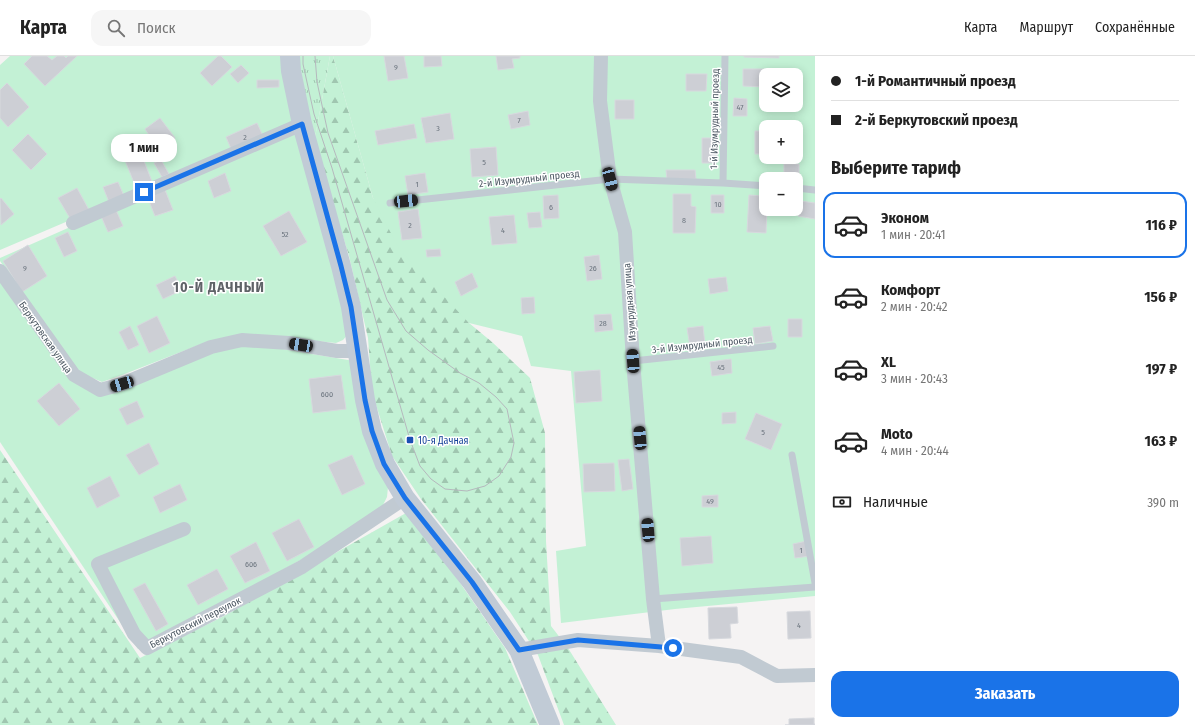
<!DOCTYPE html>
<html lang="ru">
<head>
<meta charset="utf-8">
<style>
	body { margin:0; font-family:"Fira Sans Condensed",sans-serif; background:#f6f6f6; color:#222; height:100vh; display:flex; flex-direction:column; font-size:15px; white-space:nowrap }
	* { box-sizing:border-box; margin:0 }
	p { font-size:13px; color:#767676 }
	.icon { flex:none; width:22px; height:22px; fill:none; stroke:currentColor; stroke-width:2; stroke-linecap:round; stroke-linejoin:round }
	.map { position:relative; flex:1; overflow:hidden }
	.drawer { display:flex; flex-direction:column; background:#fff; width:380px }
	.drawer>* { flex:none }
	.banner { display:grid; align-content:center; height:88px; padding:0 16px; background:#fff }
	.fabs { position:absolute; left:759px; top:12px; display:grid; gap:8px }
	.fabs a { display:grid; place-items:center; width:44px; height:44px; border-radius:8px; background:#fff; box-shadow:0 2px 10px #0003; font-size:20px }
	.end { position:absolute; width:18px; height:18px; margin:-9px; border:5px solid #1a73e8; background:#fff; box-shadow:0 0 0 2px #fff }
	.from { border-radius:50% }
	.bubble { position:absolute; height:28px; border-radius:12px; background:#fff; box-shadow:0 2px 10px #0003; font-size:13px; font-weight:700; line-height:28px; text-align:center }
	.car { position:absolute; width:12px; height:24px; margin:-12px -6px; border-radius:5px; box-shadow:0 0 3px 1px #0007; background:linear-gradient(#222 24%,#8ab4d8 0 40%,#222 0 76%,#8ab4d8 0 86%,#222 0) }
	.banner b { display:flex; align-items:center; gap:14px; height:38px; font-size:15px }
	.banner b+b { border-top:1px solid #e0e0e0 }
	.banner i { width:10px; height:10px; background:#222 }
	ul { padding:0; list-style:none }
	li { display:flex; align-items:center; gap:12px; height:66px; margin:0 8px 6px; padding:0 8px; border:2px solid transparent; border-radius:12px }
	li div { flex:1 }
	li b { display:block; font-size:15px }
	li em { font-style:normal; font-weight:700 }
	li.on { border-color:#1a73e8 }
	li>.icon { width:36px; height:36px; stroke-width:1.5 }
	h2 { padding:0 16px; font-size:18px; line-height:48px }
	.pay { display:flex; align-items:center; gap:10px; height:44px; padding:0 16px; font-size:15px }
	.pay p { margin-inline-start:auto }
	.cta { display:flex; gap:8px; margin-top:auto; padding:8px 16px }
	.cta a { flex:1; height:46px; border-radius:12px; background:#1a73e8; color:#fff; font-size:16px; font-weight:700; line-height:46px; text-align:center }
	header { display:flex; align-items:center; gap:24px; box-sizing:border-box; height:56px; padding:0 20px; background:#fff; border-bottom:1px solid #e0e0e0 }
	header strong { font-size:19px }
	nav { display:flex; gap:22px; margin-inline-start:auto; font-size:14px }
	.search { width:280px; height:36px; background:#f6f6f6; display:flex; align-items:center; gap:10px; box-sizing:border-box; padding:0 14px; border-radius:12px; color:#767676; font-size:15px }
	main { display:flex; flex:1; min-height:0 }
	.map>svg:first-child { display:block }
	.grass { fill:url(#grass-tufts) }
	.forest { fill:url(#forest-firs) }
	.garden { fill:#c3f1d5; fill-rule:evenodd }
	.building { fill:#cdcfd5; stroke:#d7d9de }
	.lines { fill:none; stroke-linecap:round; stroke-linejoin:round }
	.lane { stroke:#c1cad2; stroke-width:7 }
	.street { stroke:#c1cad2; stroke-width:14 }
	.secondary { stroke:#c1cbd6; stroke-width:20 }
	.tram { stroke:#b5b8bd; stroke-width:1 }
	.route { stroke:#1a73e8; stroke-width:5 }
	.transit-dot { fill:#1a4fb4; stroke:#fff; stroke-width:1.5 }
	.labels { text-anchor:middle; stroke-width:3; stroke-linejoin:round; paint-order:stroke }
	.number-label { font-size:8px; fill:#6b747e }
	.street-label { font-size:10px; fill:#4a5661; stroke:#fff }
	.transit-label { font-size:10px; fill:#164399; stroke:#fff; text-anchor:start }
	.district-label { font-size:14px; font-weight:bold; letter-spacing:1px; fill:#5f6368; stroke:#fff }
</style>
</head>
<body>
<header>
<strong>Карта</strong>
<div class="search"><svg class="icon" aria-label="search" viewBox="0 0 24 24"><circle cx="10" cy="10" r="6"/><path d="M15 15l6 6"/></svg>Поиск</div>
<nav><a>Карта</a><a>Маршрут</a><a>Сохранённые</a></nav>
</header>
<main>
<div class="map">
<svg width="815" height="669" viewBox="0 0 815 669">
	<defs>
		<pattern id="grass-tufts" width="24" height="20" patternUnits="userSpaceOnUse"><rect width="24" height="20" fill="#c3f1d5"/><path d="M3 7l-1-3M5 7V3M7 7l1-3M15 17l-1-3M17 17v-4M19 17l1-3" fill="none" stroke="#a0c6b0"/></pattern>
		<pattern id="forest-firs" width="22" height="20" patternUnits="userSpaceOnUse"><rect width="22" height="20" fill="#c3f1d5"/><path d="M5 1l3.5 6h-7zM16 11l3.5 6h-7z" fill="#a0c6b0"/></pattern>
	</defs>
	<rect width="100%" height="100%" fill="#f5f3f3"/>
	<path class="grass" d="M298,0H330L314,87Z"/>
	<path class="forest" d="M330,0H333L373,142L469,267L492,286L530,322L545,377L546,485L551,570L568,592L616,669H564L538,599L510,556L421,443L392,400L372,336L368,282L349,200L314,87Z
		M0,394L140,602L224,560L406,457L456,521L505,592L538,669H0Z"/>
	<path class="garden" d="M10,0H285L296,68L0,194V9Z
		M333,0H815V540L675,553L561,567L556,495L586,490L571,315L531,310L522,280L469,267L399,193L373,142ZM766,19H796V49H766ZM766,71H796V101H766ZM766,123H796V153H766Z
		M296,75L349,277L343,284L336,287L298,283L209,285L122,319L102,326L78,316L0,205V202L136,142Z
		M0,226L73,322L102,339L213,296L241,289L276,292L354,305L388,431L387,441L382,451L328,489L138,593L0,386Z"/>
	<path class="building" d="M32,0H47L52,4L57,0H64L66,2L68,0H77L45,30L24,8Z
		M218,0H221L232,11L212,30L200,17Z
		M384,0H404L408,22L388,25Z
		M424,0H441L442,10L424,11Z
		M496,0H520V2L512,3L514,12L498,14Z
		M744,0H779V2L744,1Z
		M241,9L249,17L238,27L230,18Z
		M743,13H765V31L743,30Z
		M686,18H707L706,35H686Z
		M257,24H279V31L257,32Z
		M7,27L29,51L8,71L0,62V34Z
		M734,42L747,43V60H733Z
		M615,44H634V63H615Z
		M528,55L530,69L511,73L508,59Z
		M450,57L454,83L426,87L421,62Z
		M160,62L175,82L159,94L145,73Z
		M257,67L263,80L232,95L226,81Z
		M414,68L417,82L378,89L375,75Z
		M755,75H766V98H755Z
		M28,78L47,98L31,114L12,94Z
		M702,82H717V107H702Z
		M138,90L153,128L137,134L122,97Z
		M496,91L498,119L472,121L470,93Z
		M161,104L169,118L162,121L154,107Z
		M784,108H799V119H784Z
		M666,114H695L696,123L667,124Z
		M225,117L231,135L214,142L208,125Z
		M425,117L428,136L408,139L405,120Z
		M118,126L124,140L109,146L103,131Z
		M77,132L89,154L71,164L58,142Z
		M165,134L173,154L155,160L147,140Z
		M673,138H691V150L696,151L695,177H673Z
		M558,139L559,162L544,163L543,140Z
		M711,139H724V157H711Z
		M749,139L762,140L761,152L767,153L766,177L747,176Z
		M1,142L14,158L1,169L0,143Z
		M800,145L815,147V163L798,160Z
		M418,153L422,182L402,184L398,156Z
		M116,154L123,170L108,176L101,160Z
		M289,155L307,186L281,200L263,170Z
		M540,156L542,171L529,172L527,157Z
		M514,159L517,187L492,189L489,161Z
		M68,176L77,195L64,201L55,182Z
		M28,189L47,220L22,236L3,205Z
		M440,193L441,200L427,201L426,194Z
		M599,199L602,223L587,225L584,201Z
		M472,217L478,231L461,240L455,226Z
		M175,220L182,234L163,243L156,229Z
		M726,221L728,235L710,238L708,223Z
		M534,241L535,257L522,258L521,242Z
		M611,258L613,274L595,276L594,259Z
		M157,260L170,287L149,297L137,270Z
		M788,263H802V281H788Z
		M130,270L139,289L128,294L119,276Z
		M703,270L705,289L690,291L687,272Z
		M770,270L773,285L755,288L753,272Z
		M731,303L732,317L712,320L710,306Z
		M600,314L602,345L576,347L574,316Z
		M341,319L346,353L313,357L309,323Z
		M59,327L80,353L59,370L37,345Z
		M137,345L144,361L127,369L119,353Z
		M736,356V367L722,368V357Z
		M756,357L782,368L771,394L745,383Z
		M149,387L159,408L139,419L126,399Z
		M352,399L365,428L342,439L328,409Z
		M629,403L633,433L622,435L618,404Z
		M614,407L615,435L584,436L583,408Z
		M110,420L120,440L97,452L87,432Z
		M180,428L187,444L160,457L153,441Z
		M718,439V451H702V440Z
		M299,463L314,491L287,505L272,477Z
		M711,480L713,507L682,510L680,482Z
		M807,485L810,500L795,502L793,488Z
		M256,486L270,515L245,527L230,500Z
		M217,513L228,533L198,549L187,529Z
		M145,527L168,568L156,575L133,533Z
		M737,551L738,567L730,568L731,582L709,583L708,552Z
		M810,555L811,582L788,583L787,556Z
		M814,662V668H815V669H785H789V663Z"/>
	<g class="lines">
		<path class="lane" d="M723,127L725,0
			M796,132L815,134
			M390,147L610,123L723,127L766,130
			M633,305L773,290
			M792,399L815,527
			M653,543L815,531"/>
		<path class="street" d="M601,0L600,45L610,123L625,176L633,305L653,543L659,590
			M73,167L302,68
			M0,215L74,319L100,334L122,328L211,291L242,284L289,287L337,295H357
			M184,473L98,508L134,578L147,592L302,511L405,442
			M519,594L578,584L659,590L741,601L777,620L815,619"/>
		<path class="secondary" d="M290,0L291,15L302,68L341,210L351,251L365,344L372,375L385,408L405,442L472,526L519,594L550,669"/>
		<path class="tram" d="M303,0V8L314,58L332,112L410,384L420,410L431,423L445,433L467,435L485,430L499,420L511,401L514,387L507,353L496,341L479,327L460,317L428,294L406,275L387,244L328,77L317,26L315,0"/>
	</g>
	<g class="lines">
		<path class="route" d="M144,136L302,68L341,210L351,251L365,344L372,375L384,408L405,442L472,526L519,594L578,584L673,592"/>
	</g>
	<rect class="transit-dot" x="406" y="380" width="8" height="8" rx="2"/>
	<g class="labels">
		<g class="number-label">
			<text x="396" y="14">9</text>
			<text x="740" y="54">47</text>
			<text x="519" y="67">7</text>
			<text x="438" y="75">3</text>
			<text x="245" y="84">2</text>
			<text x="484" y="109">5</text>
			<text x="417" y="131">1</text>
			<text x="718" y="151">10</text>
			<text x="551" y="154">6</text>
			<text x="684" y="167">8</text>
			<text x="410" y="172">2</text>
			<text x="503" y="177">4</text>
			<text x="285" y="181">52</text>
			<text x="25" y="215">9</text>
			<text x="593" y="215">26</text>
			<text x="603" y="270">28</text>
			<text x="721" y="314">45</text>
			<text x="327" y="341">600</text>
			<text x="763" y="379">5</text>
			<text x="710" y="448">49</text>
			<text x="801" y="497">1</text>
			<text x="251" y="511">606</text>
			<text x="799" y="572">4</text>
		</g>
		<g class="street-label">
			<text transform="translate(714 63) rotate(-89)" y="4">1-й Изумрудный проезд</text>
			<text transform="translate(529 122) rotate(-6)" y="4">2-й Изумрудный проезд</text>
			<text transform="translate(629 246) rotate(-94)" y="4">Изумрудная улица</text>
			<text transform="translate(46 281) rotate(55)" y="4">Беркутовская улица</text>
			<text transform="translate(702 288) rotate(-6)" y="4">3-й Изумрудный проезд</text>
			<text transform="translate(195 566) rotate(-27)" y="4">Беркутовский переулок</text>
		</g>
		<g class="transit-label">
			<text x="418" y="388">10-я Дачная</text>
		</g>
		<g class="district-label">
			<text x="219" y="236">10-Й ДАЧНЫЙ</text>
		</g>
	</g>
</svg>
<div class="fabs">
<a><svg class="icon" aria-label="layers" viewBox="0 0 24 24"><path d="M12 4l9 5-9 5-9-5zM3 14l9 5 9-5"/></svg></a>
<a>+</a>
<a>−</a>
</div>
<i class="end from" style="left:673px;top:592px"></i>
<i class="end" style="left:144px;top:136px"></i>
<div class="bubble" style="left:111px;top:78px;width:66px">1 мин</div>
<i class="car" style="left:610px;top:123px;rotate:165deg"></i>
<i class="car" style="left:406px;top:145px;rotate:84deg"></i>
<i class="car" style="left:301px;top:289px;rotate:279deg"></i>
<i class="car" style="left:633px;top:305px;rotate:356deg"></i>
<i class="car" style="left:122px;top:328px;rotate:254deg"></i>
<i class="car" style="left:640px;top:382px;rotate:355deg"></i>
<i class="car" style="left:648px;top:474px;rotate:355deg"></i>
</div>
<section class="drawer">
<div class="banner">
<b><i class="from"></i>1-й Романтичный проезд</b>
<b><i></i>2-й Беркутовский проезд</b>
</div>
<h2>Выберите тариф</h2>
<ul>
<li class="on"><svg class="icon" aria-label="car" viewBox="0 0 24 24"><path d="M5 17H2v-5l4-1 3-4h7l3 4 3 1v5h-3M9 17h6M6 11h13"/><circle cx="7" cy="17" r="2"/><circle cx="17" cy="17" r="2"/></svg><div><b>Эконом</b><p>1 мин · 20:41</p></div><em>116 ₽</em></li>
<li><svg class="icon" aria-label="car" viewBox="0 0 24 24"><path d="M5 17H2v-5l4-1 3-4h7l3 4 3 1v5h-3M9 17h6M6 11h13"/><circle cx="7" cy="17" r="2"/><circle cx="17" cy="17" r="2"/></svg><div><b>Комфорт</b><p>2 мин · 20:42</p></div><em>156 ₽</em></li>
<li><svg class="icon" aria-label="car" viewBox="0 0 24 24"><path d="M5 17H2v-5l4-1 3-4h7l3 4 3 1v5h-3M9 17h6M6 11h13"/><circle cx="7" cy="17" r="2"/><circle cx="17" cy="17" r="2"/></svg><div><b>XL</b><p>3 мин · 20:43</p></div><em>197 ₽</em></li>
<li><svg class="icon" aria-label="car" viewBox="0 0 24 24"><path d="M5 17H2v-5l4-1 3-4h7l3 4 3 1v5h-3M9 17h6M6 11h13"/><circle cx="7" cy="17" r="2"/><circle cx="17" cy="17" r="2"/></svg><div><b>Moto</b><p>4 мин · 20:44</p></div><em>163 ₽</em></li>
</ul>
<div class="pay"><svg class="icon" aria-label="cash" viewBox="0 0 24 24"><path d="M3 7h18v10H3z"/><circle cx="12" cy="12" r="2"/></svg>Наличные<p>390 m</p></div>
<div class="cta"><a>Заказать</a></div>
</section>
</main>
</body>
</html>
